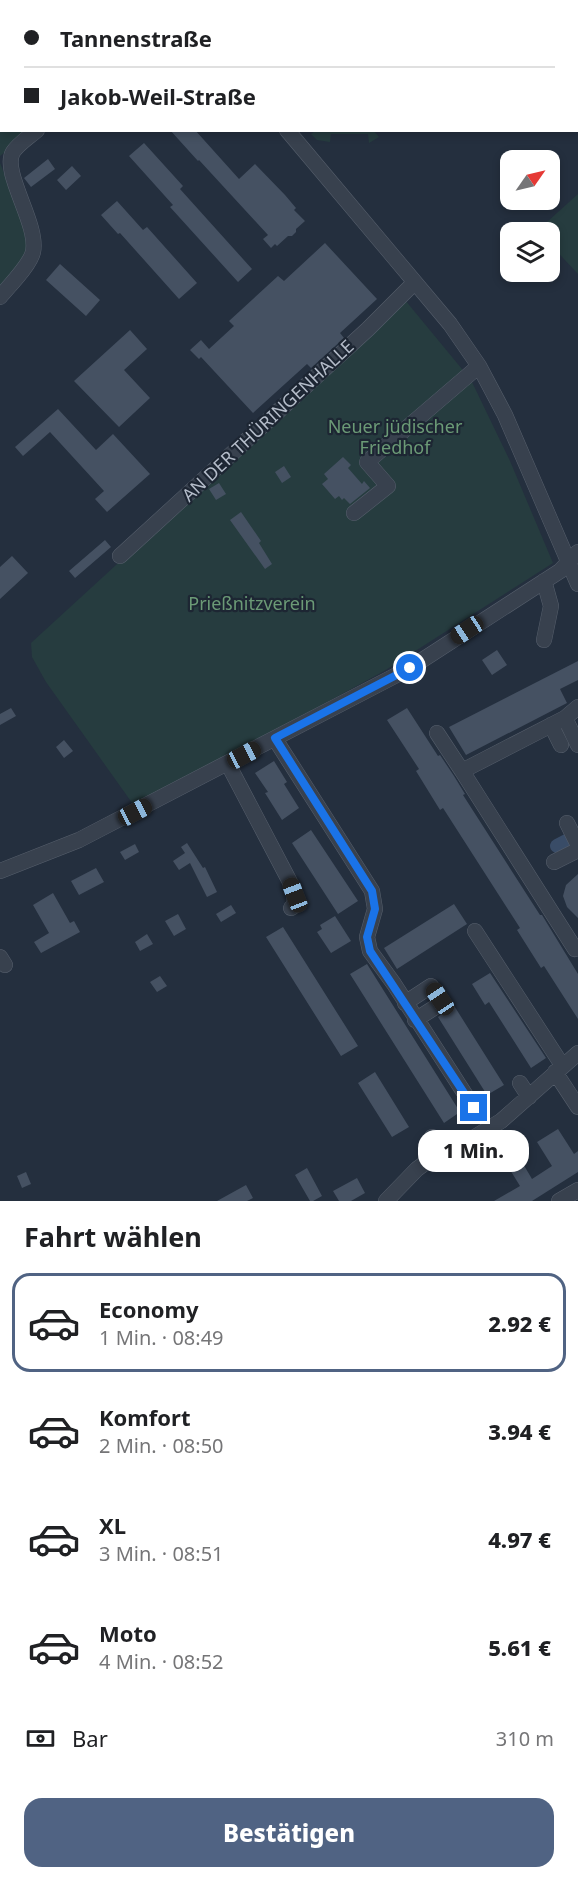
<!DOCTYPE html>
<html lang="de">
<head>
<meta charset="utf-8">
<style>
	body { margin:0; font-family:"Noto Sans",sans-serif; background:#f2f2f2; color:#202124; height:100vh; display:flex; flex-direction:column; font-size:22px; white-space:nowrap }
	* { box-sizing:border-box; margin:0 }
	p { font-size:20px; color:#757577 }
	.icon { flex:none; width:33px; height:33px; fill:none; stroke:currentColor; stroke-width:2; stroke-linecap:round; stroke-linejoin:round }
	.map { position:relative; height:1201px; overflow:hidden }
	.drawer { display:flex; flex-direction:column; background:#fff; flex:1 }
	.drawer>* { flex:none }
	.hud { position:absolute; left:0px; top:0px; width:579px; height:132px; box-shadow:0 3px 9px #0003; display:grid; align-content:center; height:132px; padding:0 24px; background:#fff }
	.needle { width:39px; rotate:56deg }
	.fabs { position:absolute; left:500px; top:150px; display:grid; gap:12px }
	.fabs a { display:grid; place-items:center; width:60px; height:60px; border-radius:12px; background:#fff; box-shadow:0 3px 9px #0003; font-size:30px }
	.end { position:absolute; width:27px; height:27px; margin:-14px; border:8px solid #1a73e8; background:#fff; box-shadow:0 0 0 3px #fff }
	.from { border-radius:50% }
	.bubble { position:absolute; height:42px; border-radius:18px; background:#fff; box-shadow:0 3px 9px #0003; font-size:20px; font-weight:800; line-height:42px; text-align:center }
	.car { position:absolute; width:18px; height:36px; margin:-18px -9px; border-radius:8px; box-shadow:0 0 4px 2px #0007; background:linear-gradient(#222 24%,#8ab4d8 0 40%,#222 0 76%,#8ab4d8 0 86%,#222 0) }
	.hud b { display:flex; align-items:center; gap:21px; height:57px; font-size:22px }
	.hud b+b { border-top:2px solid #e0e0e0 }
	.hud i { width:15px; height:15px; background:#202124 }
	ul { padding:0; list-style:none }
	li { display:flex; align-items:center; gap:18px; height:99px; margin:0 12px 9px; padding:0 12px; border:3px solid transparent; border-radius:18px }
	li div { flex:1 }
	li b { display:block; font-size:22px }
	li em { font-style:normal; font-weight:800 }
	li.current { border-color:#506383 }
	li>.icon { width:54px; height:54px; stroke-width:1.5 }
	h2 { padding:0 24px; font-size:27px; line-height:72px }
	.pay { display:flex; align-items:center; gap:15px; height:66px; padding:0 24px; font-size:22px }
	.pay p { margin-inline-start:auto }
	.primary-button { display:flex; gap:12px; margin-top:auto; padding:12px 24px }
	.primary-button a { flex:1; height:69px; border-radius:18px; background:#506383; color:#fff; font-size:24px; font-weight:800; line-height:69px; text-align:center }
	.map>svg:first-child { display:block }
	.green { fill:#263c3f }
	.lines { fill:none; stroke-linecap:round; stroke-linejoin:round }
	.canal { stroke:#394c67; stroke-width:14 }
	.building { fill:#455162 }
	.minor-casing { stroke:#565f6c; stroke-width:16 }
	.minor { stroke:#38414e; stroke-width:15 }
	.tram { stroke:#5a6575; stroke-width:1.5 }
	.route { stroke:#1a73e8; stroke-width:8 }
	.labels { text-anchor:middle; stroke-width:4.5; stroke-linejoin:round; paint-order:stroke }
	.street-label { font-size:18px; fill:#b4bcc9; stroke:#1d2633 }
	.park-label { font-size:18px; fill:#6b9a76; stroke:#1d2633 }
</style>
</head>
<body>
<div class="map">
<svg width="578" height="1201" viewBox="0 0 578 1201">
	<rect width="100%" height="100%" fill="#242f3e"/>
	<path class="green" d="M0,0H182V1L2,2V130L31,131L0,156Z
		M374,131L379,137L369,143L368,134H331L330,142L317,140L311,134L315,131Z
		M0,163C6,178 31,235 28,248C24,263 10,276 0,287Z
		M578,194V274L549,243V232H539L537,231Z
		M405,300L471,380L510,461L553,563L384,671L135,807L46,682L32,657L31,643Z"/>
	<g class="lines">
		<path class="canal" d="M557,846L578,835"/>
	</g>
	<path class="building" d="M170,130H195L239,179L255,164L285,195L296,208L294,210L305,221L296,229V232L292,236H288L277,246L275,244L271,248L263,239L268,235L199,160L198,161Z
		M144,143L183,186L180,189L252,269L238,282L170,207L173,205L129,156Z
		M48,159L55,169L31,187L24,178Z
		M72,166L81,176L66,190L57,180Z
		M117,201L143,230L147,227L197,283L179,299L120,233L118,234L101,215Z
		M325,243L377,299L340,333L344,338L311,368L307,364L253,413L201,357L199,359L190,350L201,340L209,349L234,326L229,321L278,276L284,281Z
		M60,264L100,300L86,316L46,280Z
		M130,330L147,349L124,370L150,398L119,427L74,381Z
		M58,409L96,450L113,434L150,474L107,512L95,499L104,491L50,432L23,456L15,447Z
		M343,457L351,465L348,468L362,484L364,481L370,488L350,504L344,498L342,500L339,496L335,499L322,484L328,479L324,474Z
		M284,466L291,477L282,483L275,472Z
		M219,483L226,494L216,500L209,489Z
		M241,512L261,541L259,543L272,564L265,569L230,520Z
		M105,540L111,547L75,578L69,571Z
		M12,556L28,573L0,599V567Z
		M497,650L507,665L492,675L482,660Z
		M578,661V680L560,689L567,703L466,755L449,727Z
		M11,708L16,716L0,725V714Z
		M407,708L438,756L440,755L454,776L465,794L463,795L540,915H542L578,974V1019L544,966L541,968L517,930L520,928L443,808L440,810L416,771L419,769L387,720Z
		M64,740L73,751L64,758L56,747Z
		M274,761L287,782L284,784L299,808L282,820L265,793L268,792L255,773Z
		M311,830L358,901L338,914L292,843Z
		M187,843L203,868L205,867L217,892L207,897L190,863L179,870L173,861L185,853L181,847Z
		M135,844L139,852L125,860L120,852Z
		M96,868L104,882L79,895L71,881Z
		M578,874V918L567,907L563,896L566,885Z
		M53,893L70,923L74,921L80,932L41,953L34,942L49,933L33,905Z
		M454,904L467,924L397,969L384,948Z
		M231,905L236,913L221,922L216,914Z
		M178,914L186,929L174,936L165,921Z
		M335,916L351,941L331,953L317,932L322,929L320,925Z
		M283,927L358,1046L341,1056L266,937Z
		M147,934L153,944L140,951L135,942Z
		M367,964L460,1112L444,1123L350,974Z
		M490,973L546,1058L531,1068L489,1002L485,1005L472,984Z
		M160,976L167,986L157,992L150,982Z
		M453,1004L504,1085L487,1095L438,1017Z
		M375,1072L409,1127L392,1137L358,1083Z
		M558,1129L574,1154L578,1151V1172L532,1201H494L520,1186L504,1160L516,1152L532,1179L552,1166L537,1142Z
		M307,1168L322,1196L313,1201H310L295,1175Z
		M26,1172L31,1184L22,1188L17,1176Z
		M357,1178L365,1193L351,1201H339L333,1191Z
		M246,1185L253,1198L247,1201H217Z"/>
	<g class="lines">
		<g class="minor-casing">
			<path id="minor" d="M250,0L251,2
				M205,2L206,0
				M264,2L267,0
				M287,130L450,324L479,366L505,415L578,584
				M0,297C9,286 30,265 33,252C39,224 1,172 13,152C18,144 29,137 37,130
				M354,513L388,486L367,462L479,366
				M120,556L368,329L414,283
				M544,581L551,606L544,640
				M578,707L565,718L462,771L575,949L578,948
				M565,718L578,745
				M551,725L561,745
				M437,733L462,771
				M275,739L372,891L375,909L367,937L370,951L394,984L474,1108
				M228,764L290,882L295,895L294,906L291,908
				M567,823L578,845
				M554,862L578,850
				M0,871L79,840L410,668L560,571L578,552
				M475,931L562,1065
				M0,957L5,965
				M405,1003L431,986L439,999L437,1006L415,1020
				M555,1072L578,1107
				M520,1083L529,1097
				M432,1137L443,1152
				M386,1201L417,1169L432,1158L470,1140L501,1121L578,1053
				M559,1201L578,1190"/>
		</g>
		<use href="#minor" class="minor"/>
		<path class="tram" d="M394,0V2
			M323,2L325,0"/>
	</g>
	<g class="lines">
		<path class="route" d="M410,668L275,738L372,891L375,909L367,937L370,951L474,1108"/>
	</g>
	<g class="labels">
		<g class="street-label">
			<text transform="translate(268 421) rotate(-43)" y="6">AN DER THÜRINGENHALLE</text>
		</g>
		<g class="park-label">
			<text x="395" y="433">Neuer jüdischer<tspan x="395" dy="21">Friedhof</tspan></text>
			<text x="252" y="610">Prießnitzverein</text>
		</g>
	</g>
</svg>
<div class="fabs">
<a><svg class="needle" viewBox="-14 -14 28 28"><path d="M0-13l5 13h-10z" fill="#e53935"/><path d="M0 13l5-13h-10z" fill="#757577"/></svg></a>
<a><svg class="icon" aria-label="layers" viewBox="0 0 24 24"><path d="M12 4l9 5-9 5-9-5zM3 14l9 5 9-5"/></svg></a>
</div>
<i class="end from" style="left:410px;top:668px"></i>
<i class="end" style="left:474px;top:1108px"></i>
<div class="bubble" style="left:418px;top:1130px;width:111px">1 Min.</div>
<i class="car" style="left:467px;top:630px;rotate:237deg"></i>
<i class="car" style="left:244px;top:755px;rotate:62deg"></i>
<i class="car" style="left:135px;top:812px;rotate:62deg"></i>
<i class="car" style="left:295px;top:895px;rotate:339deg"></i>
<i class="car" style="left:440px;top:999px;rotate:326deg"></i>
<div class="hud">
<b><i class="from"></i>Tannenstraße</b>
<b><i></i>Jakob-Weil-Straße</b>
</div>
</div>
<section class="drawer">
<h2>Fahrt wählen</h2>
<ul>
<li class="current"><svg class="icon" aria-label="car" viewBox="0 0 24 24"><path d="M5 17H2v-5l4-1 3-4h7l3 4 3 1v5h-3M9 17h6M6 11h13"/><circle cx="7" cy="17" r="2"/><circle cx="17" cy="17" r="2"/></svg><div><b>Economy</b><p>1 Min. · 08:49</p></div><em>2.92 €</em></li>
<li><svg class="icon" aria-label="car" viewBox="0 0 24 24"><path d="M5 17H2v-5l4-1 3-4h7l3 4 3 1v5h-3M9 17h6M6 11h13"/><circle cx="7" cy="17" r="2"/><circle cx="17" cy="17" r="2"/></svg><div><b>Komfort</b><p>2 Min. · 08:50</p></div><em>3.94 €</em></li>
<li><svg class="icon" aria-label="car" viewBox="0 0 24 24"><path d="M5 17H2v-5l4-1 3-4h7l3 4 3 1v5h-3M9 17h6M6 11h13"/><circle cx="7" cy="17" r="2"/><circle cx="17" cy="17" r="2"/></svg><div><b>XL</b><p>3 Min. · 08:51</p></div><em>4.97 €</em></li>
<li><svg class="icon" aria-label="car" viewBox="0 0 24 24"><path d="M5 17H2v-5l4-1 3-4h7l3 4 3 1v5h-3M9 17h6M6 11h13"/><circle cx="7" cy="17" r="2"/><circle cx="17" cy="17" r="2"/></svg><div><b>Moto</b><p>4 Min. · 08:52</p></div><em>5.61 €</em></li>
</ul>
<div class="pay"><svg class="icon" aria-label="cash" viewBox="0 0 24 24"><path d="M3 7h18v10H3z"/><circle cx="12" cy="12" r="2"/></svg>Bar<p>310 m</p></div>
<div class="primary-button"><a>Bestätigen</a></div>
</section>
</body>
</html>
